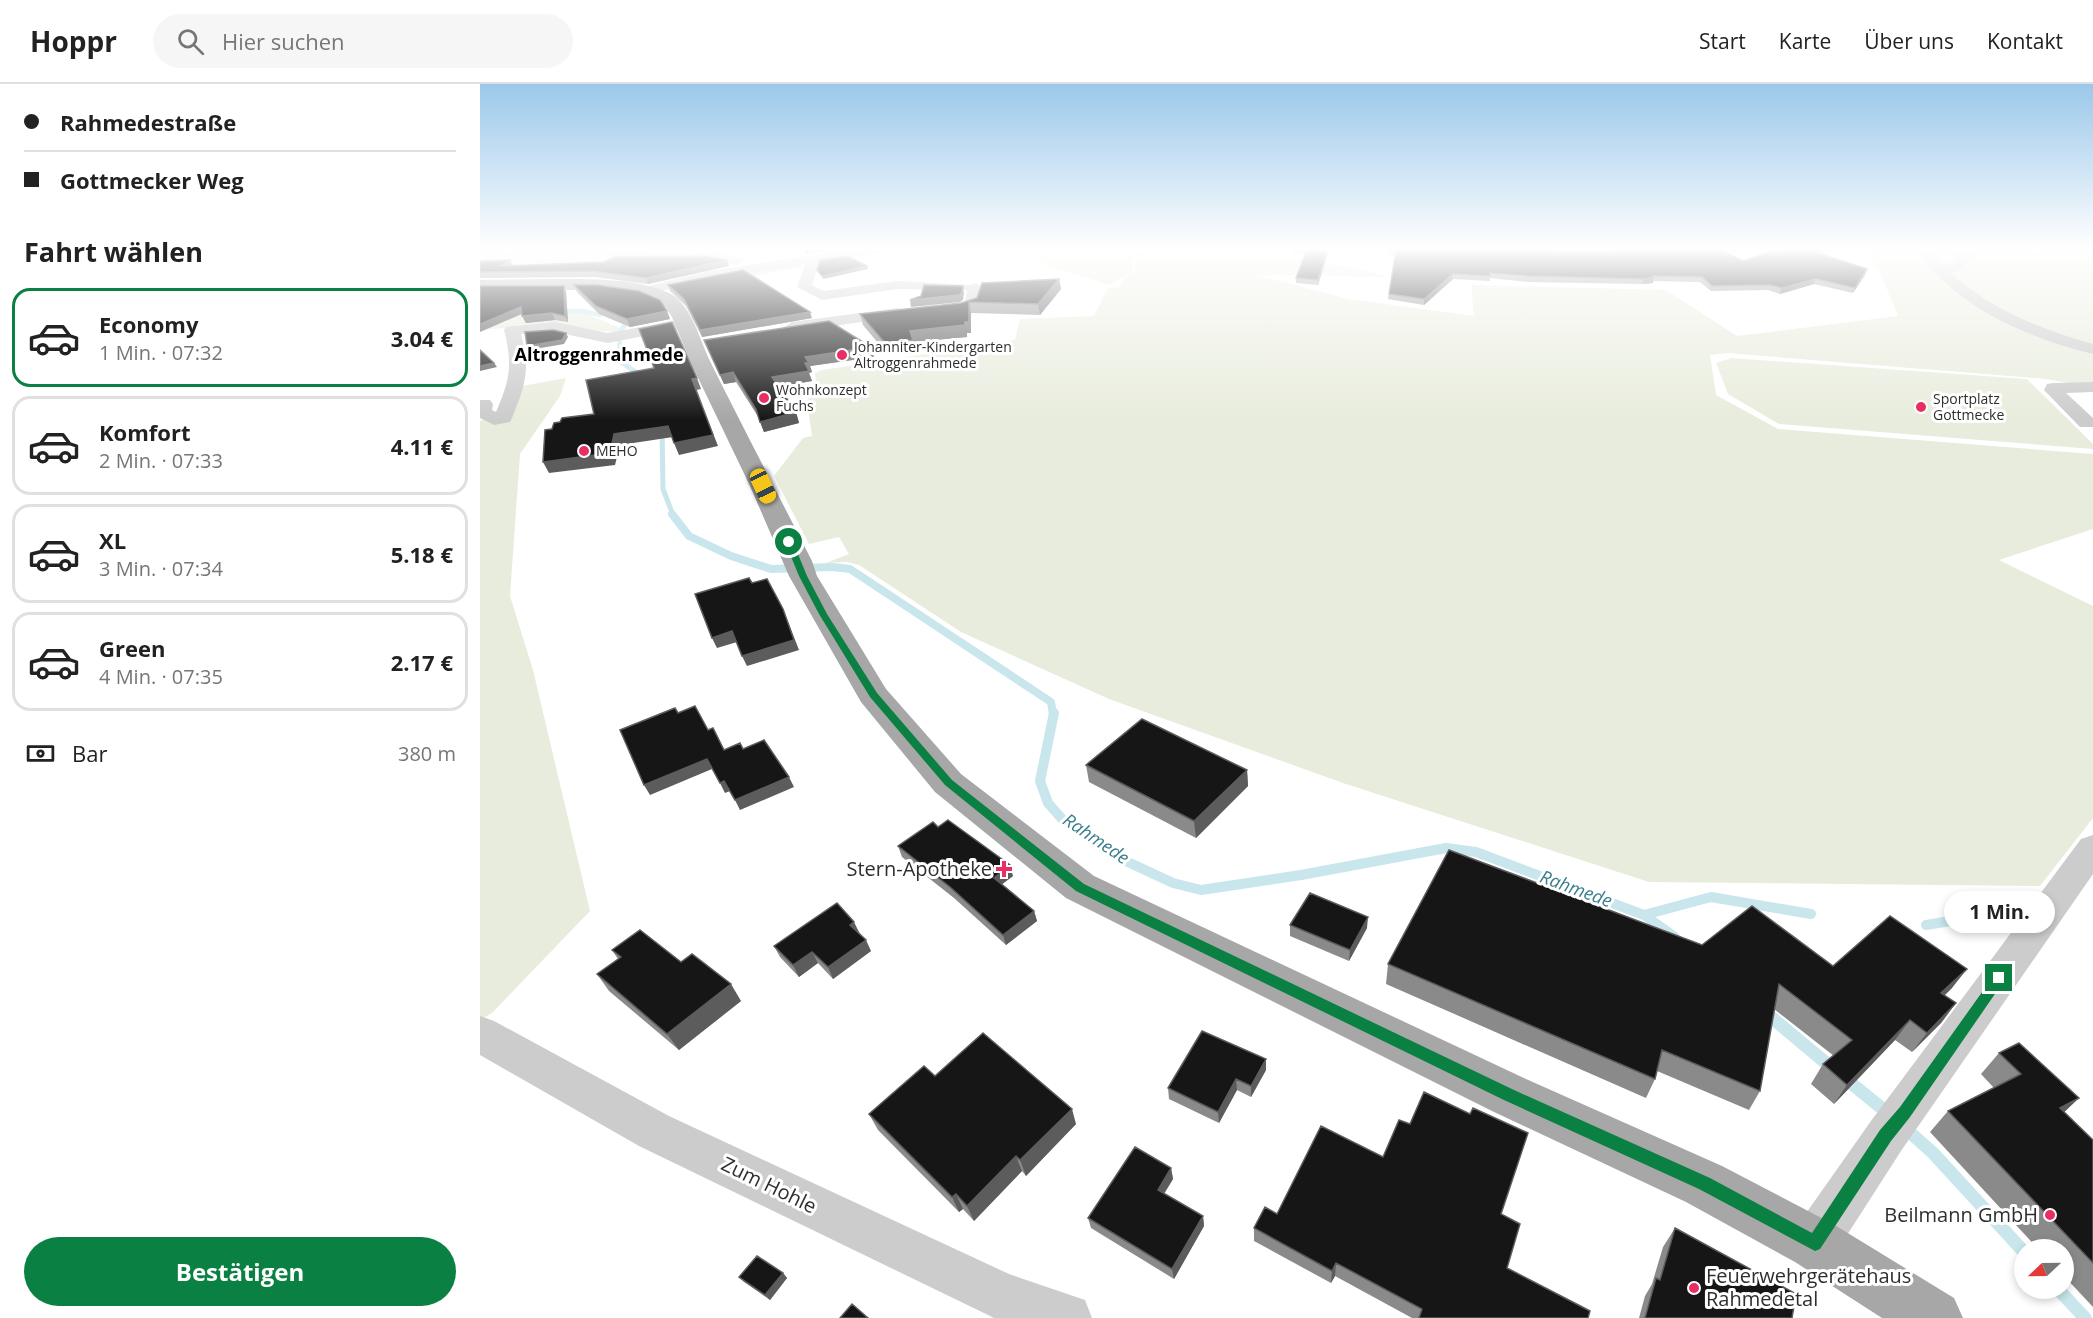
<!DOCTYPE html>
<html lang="de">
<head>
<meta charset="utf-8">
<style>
	body { margin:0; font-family:"Open Sans",sans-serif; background:#f6f6f6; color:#222; height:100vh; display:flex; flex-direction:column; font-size:22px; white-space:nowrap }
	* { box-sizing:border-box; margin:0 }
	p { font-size:20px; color:#767676 }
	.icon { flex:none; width:33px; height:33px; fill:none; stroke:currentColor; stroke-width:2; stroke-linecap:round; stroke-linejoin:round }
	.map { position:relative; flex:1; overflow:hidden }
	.details { display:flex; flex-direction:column; background:#fff; width:480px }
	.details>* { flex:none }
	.top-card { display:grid; align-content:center; height:132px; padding:0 24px; background:#fff }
	.needle { width:39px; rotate:248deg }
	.buttons { position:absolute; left:1534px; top:1155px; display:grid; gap:12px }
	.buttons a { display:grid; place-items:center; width:60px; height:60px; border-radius:50%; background:#fff; box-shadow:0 3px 9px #0003; font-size:30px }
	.end { position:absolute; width:27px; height:27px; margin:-14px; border:8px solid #0b8043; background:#fff; box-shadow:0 0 0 3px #fff }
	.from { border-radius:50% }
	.bubble { position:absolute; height:42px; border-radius:21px; background:#fff; box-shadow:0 3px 9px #0003; font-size:20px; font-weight:700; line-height:42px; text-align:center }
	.car { position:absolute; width:18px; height:36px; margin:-18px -9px; border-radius:8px; box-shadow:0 0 4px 2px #0007; background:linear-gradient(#f5c518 24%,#345 0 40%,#f5c518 0 76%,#345 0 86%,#f5c518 0) }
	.top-card b { display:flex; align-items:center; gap:21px; height:57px; font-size:22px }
	.top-card b+b { border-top:2px solid #e0e0e0 }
	.top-card i { width:15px; height:15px; background:#222 }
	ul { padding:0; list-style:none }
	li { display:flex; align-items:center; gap:18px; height:99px; margin:0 12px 9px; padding:0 12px; border:3px solid #e0e0e0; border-radius:18px }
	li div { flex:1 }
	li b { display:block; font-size:22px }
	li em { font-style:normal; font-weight:700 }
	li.selected { border-color:#0b8043 }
	li>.icon { width:54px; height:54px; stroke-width:1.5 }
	h2 { padding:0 24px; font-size:27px; line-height:72px }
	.pay { display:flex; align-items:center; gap:15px; height:66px; padding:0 24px; font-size:22px }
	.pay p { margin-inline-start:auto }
	.button { display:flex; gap:12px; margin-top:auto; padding:12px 24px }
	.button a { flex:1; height:69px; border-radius:36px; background:#0b8043; color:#fff; font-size:24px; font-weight:700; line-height:69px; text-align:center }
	header { display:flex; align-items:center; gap:36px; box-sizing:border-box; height:84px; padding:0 30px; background:#fff; border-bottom:2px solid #e0e0e0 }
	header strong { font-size:28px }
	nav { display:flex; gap:33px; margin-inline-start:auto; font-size:21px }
	.search { width:420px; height:54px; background:#f6f6f6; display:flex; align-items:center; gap:15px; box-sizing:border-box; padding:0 21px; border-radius:33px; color:#767676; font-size:22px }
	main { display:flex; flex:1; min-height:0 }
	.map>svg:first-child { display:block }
	.green { fill:#e8ecdc }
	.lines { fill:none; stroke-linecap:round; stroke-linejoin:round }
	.stream-far4 { stroke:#c8e6ec; stroke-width:4.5 }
	.stream-far3 { stroke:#c8e6ec; stroke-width:5 }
	.stream-far2 { stroke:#c8e6ec; stroke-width:8 }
	.stream-far1 { stroke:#c8e6ec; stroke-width:10 }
	.stream { stroke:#c8e6ec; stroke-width:13 }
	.minor { fill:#ccc; fill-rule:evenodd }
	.major { fill:#a7a7a7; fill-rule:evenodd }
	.wall { fill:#8a8a8a }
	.shaded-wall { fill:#5c5c5c }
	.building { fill:#161616; stroke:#5c5c5c; stroke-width:1.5 }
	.route { fill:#0b8043 }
	.poi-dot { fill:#e72f64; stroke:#fff; stroke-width:2 }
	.labels { text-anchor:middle; stroke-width:6; stroke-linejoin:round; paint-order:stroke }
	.far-poi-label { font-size:14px; fill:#2f2f2f; stroke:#fff; text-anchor:start }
	.far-district-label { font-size:18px; font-weight:bold; fill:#000; stroke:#fff }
	.water-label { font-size:18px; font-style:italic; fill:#397d8c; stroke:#fff }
	.near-poi-label { font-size:20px; fill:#2f2f2f; stroke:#fff; text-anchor:end }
	.near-street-label { font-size:20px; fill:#2f2f2f; stroke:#fff }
</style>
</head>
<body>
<header>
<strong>Hoppr</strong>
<div class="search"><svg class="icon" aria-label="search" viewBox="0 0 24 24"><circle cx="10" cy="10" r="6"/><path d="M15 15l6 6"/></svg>Hier suchen</div>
<nav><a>Start</a><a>Karte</a><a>Über uns</a><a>Kontakt</a></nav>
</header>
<main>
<section class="details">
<div class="top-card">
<b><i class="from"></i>Rahmedestraße</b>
<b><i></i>Gottmecker Weg</b>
</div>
<h2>Fahrt wählen</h2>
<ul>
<li class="selected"><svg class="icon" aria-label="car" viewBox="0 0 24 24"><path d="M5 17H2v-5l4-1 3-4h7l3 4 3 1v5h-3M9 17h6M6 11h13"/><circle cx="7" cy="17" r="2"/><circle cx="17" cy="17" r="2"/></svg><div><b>Economy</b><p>1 Min. · 07:32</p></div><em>3.04 €</em></li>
<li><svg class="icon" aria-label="car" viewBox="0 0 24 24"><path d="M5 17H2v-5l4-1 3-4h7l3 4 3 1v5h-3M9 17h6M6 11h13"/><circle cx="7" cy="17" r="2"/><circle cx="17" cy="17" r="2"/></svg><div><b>Komfort</b><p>2 Min. · 07:33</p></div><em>4.11 €</em></li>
<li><svg class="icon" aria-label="car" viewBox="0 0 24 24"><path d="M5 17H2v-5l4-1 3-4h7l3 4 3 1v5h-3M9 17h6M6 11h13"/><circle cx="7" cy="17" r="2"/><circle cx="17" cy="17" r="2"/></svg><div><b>XL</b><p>3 Min. · 07:34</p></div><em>5.18 €</em></li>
<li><svg class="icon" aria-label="car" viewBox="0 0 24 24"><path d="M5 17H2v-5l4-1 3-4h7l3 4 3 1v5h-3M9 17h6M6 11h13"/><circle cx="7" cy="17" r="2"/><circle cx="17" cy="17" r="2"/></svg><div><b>Green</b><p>4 Min. · 07:35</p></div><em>2.17 €</em></li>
</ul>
<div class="pay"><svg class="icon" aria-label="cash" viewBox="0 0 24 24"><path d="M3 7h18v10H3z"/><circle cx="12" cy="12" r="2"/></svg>Bar<p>380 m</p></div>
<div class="button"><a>Bestätigen</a></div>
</section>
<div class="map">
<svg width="1613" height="1234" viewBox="0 0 1613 1234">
	<rect width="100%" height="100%" fill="#fff"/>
	<path class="green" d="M0,163H156L129,178L0,180Z
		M1379,163H1435L1454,185L1482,211L1613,267V298L1608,302L1566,295L1247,269L1230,271L1236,311L1298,345L1613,370V445L1519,476L1613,522V734L1560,802L1169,798L863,699L629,615L481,548L379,481L367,478L346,479L369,470L359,453L329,460L294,392L323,354L332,352L327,318L336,296L335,289L342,286L535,256L540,235L614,232L628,204L639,203L646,192L655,187V169C740,171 827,169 910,193L777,191L868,215L994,232L991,201L1186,206L1257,252L1418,232L1399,186Z
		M1444,163H1613V263L1523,229L1479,199Z
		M560,170H652L653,187L629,201L557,178Z
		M0,226L103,229L148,247C125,250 102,243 79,242C53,241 26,244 0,246Z
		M1251,274L1547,295L1613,360V365L1299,340L1248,310L1236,279Z
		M86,294L80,312L40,370L30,512L53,586L110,827L12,929L0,936V337L16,331L31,304Z"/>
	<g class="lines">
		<path class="stream-far4" d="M261,192L319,181
			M76,227H102L120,231
			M142,279L139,276L140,247L145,241"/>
		<path class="stream-far3" d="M141,278L163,293
			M182,344L183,405L193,431"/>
		<path class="stream-far2" d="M192,430L209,452L251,472L291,485L352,483L370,485L571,618L573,631"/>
		<path class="stream-far1" d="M574,629L560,697L568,719L583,736L635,772L693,799L721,806L821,791L966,764L996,768L1164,831L1195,853
			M1164,831L1231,813L1331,830
			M1446,841L1532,827"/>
		<path class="stream" d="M1285,928L1352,984
			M1372,1000L1409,1030
			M1425,1044L1453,1069L1545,1169
			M1577,1204L1605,1234"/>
		<path class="minor" d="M387,163H418L412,167L339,178L332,201L344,207L417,197L490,201L495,199L502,203L499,221L492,225L461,231L453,226L456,223L485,218L487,206L417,205L342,216L317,203L325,180L230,195L165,211L158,207L160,204L230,187Z
			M1022,163H1226L1220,167L1096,171L1028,167Z
			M1298,163H1312L1301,171L1295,167Z
			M1434,163H1447L1464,182L1471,180L1486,163H1499L1481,186L1471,189C1511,226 1561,245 1613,260V270C1545,253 1475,223 1434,163Z
			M227,168L257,173L264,177L257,181L227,176L139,177L132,173L139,169Z
			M418,224L423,226L426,229L423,232L312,248L304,243L312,238Z
			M204,235L212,240L209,243L128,259L75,248L41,250C51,285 45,302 32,334L30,338L14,341L0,334V316H10L13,320L12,326L16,328C30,296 33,281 24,246L26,243L75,238L128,249Z
			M1613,298V308L1586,309L1613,334V343H1600L1564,306L1567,300L1573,299Z
			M1613,751V790L1421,1067L1351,1176L1334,1183L1317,1176L1310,1159L1317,1142L1391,1037L1601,755Z
			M0,932L14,937L189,1032L529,1190L605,1216L612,1234H514L506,1230L159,1062L0,971Z"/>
		<path class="major" d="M69,195C105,195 158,193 191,210C212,222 220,257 230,277C263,344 298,410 332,477L337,492L406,605L481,690L614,792L1046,995L1242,1082L1353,1140L1474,1214L1483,1234H1402L1315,1178L1206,1118L1012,1027L586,814L455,708L381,618L309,492L270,402L210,277L192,233L185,222L163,212L120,206H0V196Z"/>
	</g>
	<path class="wall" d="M157,163H222L223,166L158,167Z
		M604,163H700L698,165Z
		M709,163H761L760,164Z
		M850,163L838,201L816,199V194L825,170L813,169V164Z
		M908,163L1027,164L1263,177L1304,168L1352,163L1340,170L1385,191L1373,209L1334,200L1300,210L1288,206L1231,207L1220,198L1173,197V199L1162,200L1048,198L1010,194V197L973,195L944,221L908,215L915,171H908Z
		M0,177L32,182H249L168,200L115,193L0,194Z
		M579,195L581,205L560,231L491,229V249H487V253L433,258L435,267L408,271L383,241L380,230L481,219Z
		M94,201L187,227L190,235L150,243L119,230L97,208Z
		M188,201L332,234L222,253L206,222L190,207Z
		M84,202L86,208L88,238L75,236L46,239L42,230Z
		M224,256L394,273L330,282L332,288L329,289L332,297L299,303L316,328L319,339L284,348L279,334L256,298L244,300Z
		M606,681L767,686L768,702L716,754L609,698Z
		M458,743L533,792L522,800L554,827L557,837L526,861L474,814L422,773L418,762Z
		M810,841L887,844L869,877L810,852Z
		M379,850L391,867L353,895L338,879L319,893L300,873L294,862Z
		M1222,861L1353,882L1472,904L1464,912L1476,919L1461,939L1432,968L1415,956L1354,1020L1331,1000L1343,980L1354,972L1294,925L1280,1007L1269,1026L1177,987L1175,995L1166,1014L906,900L908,880Z
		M132,866L201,878L261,917L199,966L129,907L117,890L138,875Z
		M1519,969L1599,1014L1584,1028L1613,1056V1223L1584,1192V1166H1559L1450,1048L1468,1027L1514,1004L1501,990Z
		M786,986L771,1013L757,1006L739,1039L689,1015L688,1004Z
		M455,992L596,1040L546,1092L542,1087L494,1137L483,1125L479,1128L398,1046L389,1030Z
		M691,1084L693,1095L684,1110L723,1132L724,1142L694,1195L611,1144L608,1134Z
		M797,1130H1021L1027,1184L1108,1234H932L855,1192L851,1199L774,1157V1144Z
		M1195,1144L1312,1234H1159L1165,1212L1172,1200L1183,1163Z
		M303,1189L307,1194L290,1216L264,1198L259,1193Z"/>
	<path class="shaded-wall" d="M324,163H350L351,166L326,170Z
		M849,163H850L838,201V196Z
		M1345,163H1352L1334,174L1335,168Z
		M30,176L33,182L24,188L21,182Z
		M247,176L249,182L168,200L166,194Z
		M387,182L388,185L343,195L342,192Z
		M1387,185L1385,191L1373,209L1375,204Z
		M973,190V195L944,221V215Z
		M1174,193L1173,199L1162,200L1164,195Z
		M579,195L581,205L560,231L558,220Z
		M1336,195L1334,200L1300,210L1302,204Z
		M84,202L86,208L88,238L85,232Z
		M483,202L484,209L483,216L480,218L431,223L430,216Z
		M489,218L491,229V249H487V253L433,258L435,267L408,271L405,259L430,247L485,238Z
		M41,223L44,229L0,248V240Z
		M187,227L190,235L150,243L147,235Z
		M330,228L332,234L222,253L220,246Z
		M72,229L75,236L46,239L42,232Z
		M86,249L88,253L84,260L49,266L47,262Z
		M391,263L394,273L330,282L332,288L329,289L332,297L296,303L292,293L325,273Z
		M14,279L17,283L0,287V282Z
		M253,288L256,298L244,300L240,291Z
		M217,294L221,305L216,306L238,362L199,371L194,359L212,295Z
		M316,328L319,339L284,348L280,338Z
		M188,342L193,353L140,361L135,381L69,389L63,378L134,350Z
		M303,525L319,566L267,582L262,572Z
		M252,547L257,558L237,564L232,554Z
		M227,675L232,685L170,711L164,701Z
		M767,686L768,702L716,754L714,737Z
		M309,693L314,703L260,726L255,716Z
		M244,697L250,707L245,709L240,699Z
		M530,781L533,792L517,804L514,794Z
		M554,827L557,837L526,861L523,851Z
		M888,833L887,844L869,877L870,866Z
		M374,838L380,850L370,841Z
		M386,856L391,867L353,895L348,883Z
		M332,868L338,879L319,893L313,881Z
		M1487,885L1472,904L1446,929L1461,909Z
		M251,900L261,917L199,966L187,950Z
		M1476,919L1461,939L1432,968L1447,949Z
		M1430,936L1415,956L1354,1020L1367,1001Z
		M786,975V986L771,1013V1002Z
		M756,995L757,1006L739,1039L738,1028Z
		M1599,1014L1578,1034L1580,1024Z
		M592,1025L596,1040L546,1092L540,1076Z
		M536,1072L542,1087L494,1137L487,1122Z
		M691,1084L693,1095L680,1116L678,1106Z
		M476,1110L483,1125L479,1128L472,1113Z
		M723,1132L724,1142L694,1195L692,1185Z
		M856,1179L855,1192L851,1199L852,1187Z
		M303,1189L307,1194L290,1216L285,1211Z"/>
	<path class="building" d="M814,163H849L838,196L816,194L827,165L813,164Z
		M908,163H1026L1097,168L1237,163L1263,177L1297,165L1304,168L1309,163H1345L1335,168L1387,185L1375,204L1336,195L1302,204L1290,201L1232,202L1222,193L1173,192L1174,193L1164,195L1048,192L1010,189V192L973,190L944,215L909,210L916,166L908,165Z
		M225,172L247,176L166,194L112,187L0,188V177L30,176L21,182L124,178L134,173Z
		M368,172L387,182L342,192L337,186L340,176Z
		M263,186L330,228L220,246L204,215L188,201Z
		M579,195L558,220L489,218V238H485V241L430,247L433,256L405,259L380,230L481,219L497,214L502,199Z
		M94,201H117L159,207L180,216L187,227L147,235L116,222Z
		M444,201L483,202L482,209L479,211L430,216L441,212Z
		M0,202H84L85,232L72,229L42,232L41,223L0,240Z
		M349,237L391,263L325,273L329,279H325L329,287L292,293L316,328L280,338L276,325L253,288L240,291L224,256Z
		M192,238L217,294L212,295L233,351L194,359L188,342L134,350L130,369L63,378L65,346L72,345L74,339L80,338L82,334L114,330L106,296L174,284L159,245Z
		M73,246L86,249L82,256L47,262L45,248Z
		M0,266L14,279L0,282Z
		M269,494L272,499L287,495L303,525L314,556L262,572L252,547L232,554L215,510Z
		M215,622L228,646L233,644L244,666L260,659L263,665L284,656L309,693L255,716L244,697L240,699L227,675L164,701L140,646L195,624L198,629Z
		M662,635L767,686L714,737L606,681Z
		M468,736L530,781L514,794L554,827L523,851L470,803L418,762L453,738L458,743Z
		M969,766L1222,861L1272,822L1353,882L1410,832L1487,885L1461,909L1476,919L1447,949L1430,936L1367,1001L1343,980L1372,956L1299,900L1280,1007L1182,966L1175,995L908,880Z
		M830,809L888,833L870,866L810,841Z
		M357,819L374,838L370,841L386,856L348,883L332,868L313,881L294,862Z
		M160,846L201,878L212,870L251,900L187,950L117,890L141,873L132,866Z
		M722,947L786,975L771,1002L756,995L738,1028L688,1004Z
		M503,949L592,1025L540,1076L536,1072L487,1122L476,1110L472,1113L389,1030L444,982L455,992Z
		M1539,959L1599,1014L1580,1024L1613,1056V1179L1468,1027L1541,990L1519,969Z
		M944,1008L990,1030L993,1024L1048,1049L1021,1130L1040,1140L1027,1184L1110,1227L1108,1234H939L942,1225L856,1179L852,1187L774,1144L785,1123L797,1130L841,1042L903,1073L919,1036L930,1040Z
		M655,1063L691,1084L678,1106L723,1132L692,1185L608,1134Z
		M1195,1144L1316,1210L1312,1234H1165L1176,1194L1180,1196Z
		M277,1172L303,1189L285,1211L259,1193Z
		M372,1220L388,1234H360Z"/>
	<linearGradient id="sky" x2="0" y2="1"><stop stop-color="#9bc8ea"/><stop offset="0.49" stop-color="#fff"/><stop offset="1" stop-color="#fff" stop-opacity="0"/></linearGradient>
	<rect width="1613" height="336" fill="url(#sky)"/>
	<path class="route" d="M309,456L313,458L327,492L347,530L397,609L472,696L604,800L1034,1006L1230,1094L1332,1149L1400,1046L1420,1023L1515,890H1524L1526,894L1430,1033L1411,1057L1340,1165L1335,1167L1219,1105L1024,1016L596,807L465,701L390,613L339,530L319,492L305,458Z"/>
	<g class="poi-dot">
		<circle cx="362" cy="271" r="6"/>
		<circle cx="284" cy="314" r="6"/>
		<circle cx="1441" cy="323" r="6"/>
		<circle cx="104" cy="367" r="6"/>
		<path d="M521 776h6v6h6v6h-6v6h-6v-6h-6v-6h6z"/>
		<circle cx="1570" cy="1131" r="6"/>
		<circle cx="1214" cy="1204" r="6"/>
	</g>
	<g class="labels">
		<g class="far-poi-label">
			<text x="374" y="268">Johanniter-Kindergarten<tspan x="374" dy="16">Altroggenrahmede</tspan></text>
			<text x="296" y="311">Wohnkonzept<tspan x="296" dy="16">Fuchs</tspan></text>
			<text x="1453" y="320">Sportplatz<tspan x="1453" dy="16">Gottmecke</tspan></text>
			<text x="116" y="372">MEHO</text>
		</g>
		<g class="far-district-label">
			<text x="119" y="277">Altroggenrahmede</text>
		</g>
		<g class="water-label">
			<text transform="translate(616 755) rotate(34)" y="6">Rahmede</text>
			<text transform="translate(1096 805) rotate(20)" y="6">Rahmede</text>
		</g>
		<g class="near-poi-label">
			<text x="512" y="792">Stern-Apotheke</text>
			<text x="1558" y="1138">Beilmann GmbH</text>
			<text x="1226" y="1199" text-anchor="start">Feuerwehrgerätehaus<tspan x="1226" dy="23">Rahmedetal</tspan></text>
		</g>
		<g class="near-street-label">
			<text transform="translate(289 1101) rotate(26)" y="7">Zum Hohle</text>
		</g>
	</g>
</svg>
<div class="buttons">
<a><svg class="needle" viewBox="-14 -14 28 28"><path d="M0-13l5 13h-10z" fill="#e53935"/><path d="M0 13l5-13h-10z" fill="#767676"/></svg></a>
</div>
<i class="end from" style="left:309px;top:458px"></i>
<i class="end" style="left:1519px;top:894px"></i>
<div class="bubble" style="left:1464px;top:807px;width:111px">1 Min.</div>
<i class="car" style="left:283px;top:402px;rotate:155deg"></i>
</div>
</main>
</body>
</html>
